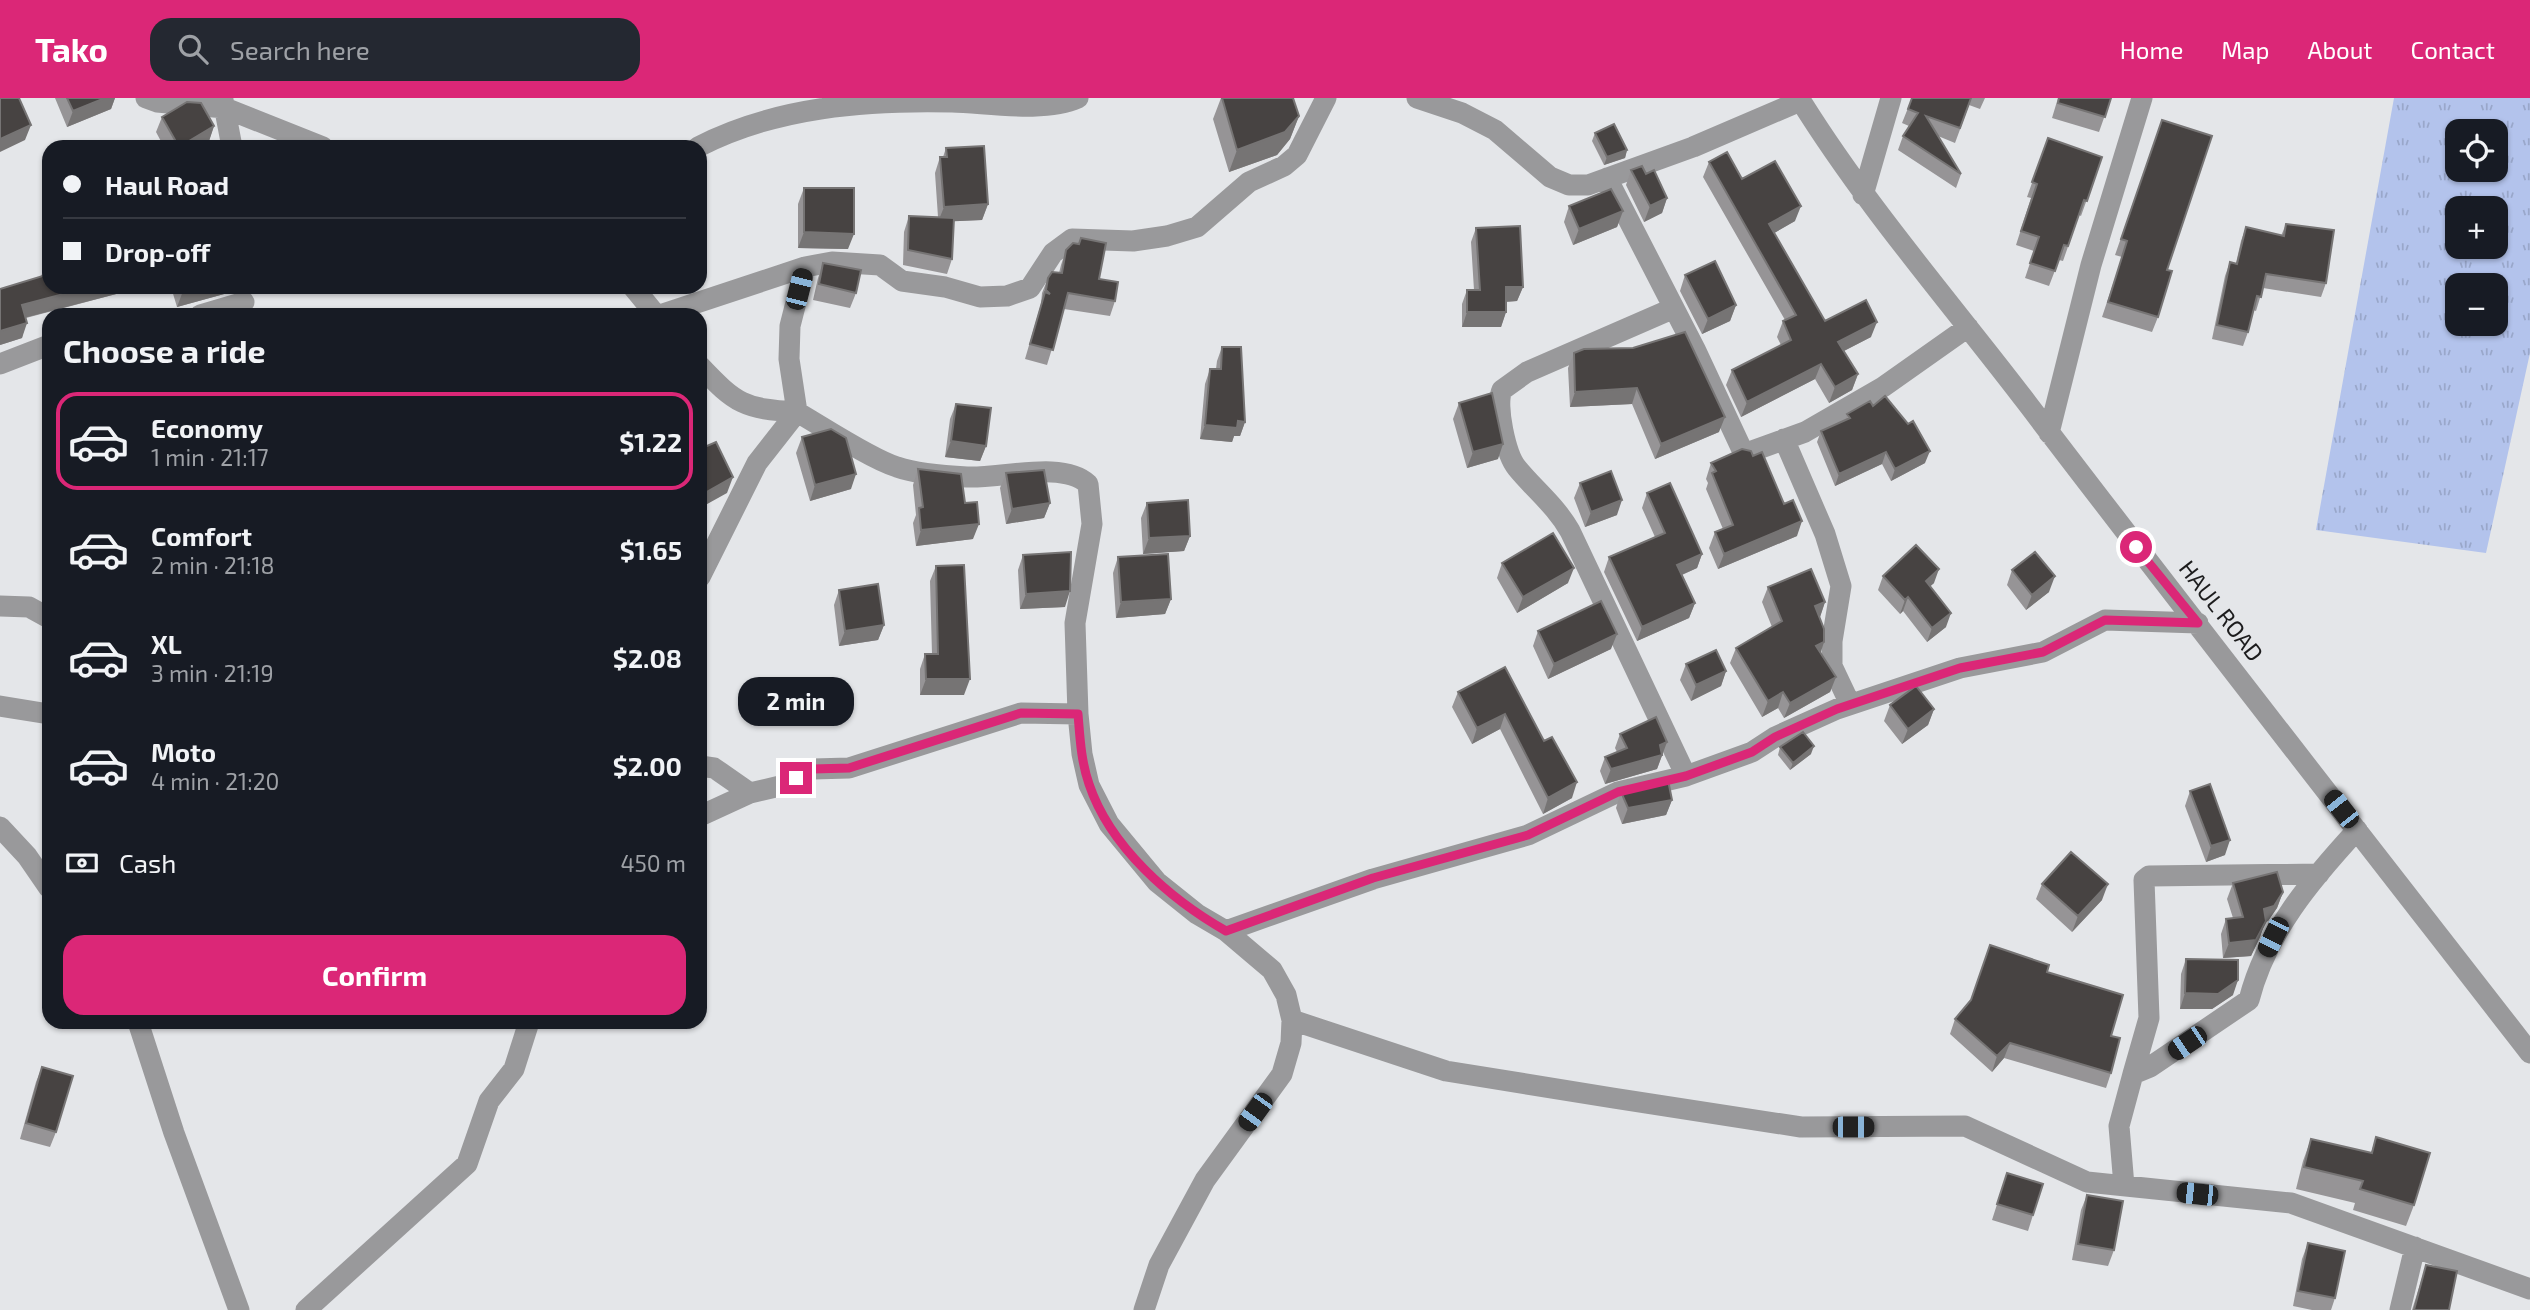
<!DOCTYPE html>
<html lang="en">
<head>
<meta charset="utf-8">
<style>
	body { margin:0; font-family:"Exo 2",sans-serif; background:#242831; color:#f1f3f6; height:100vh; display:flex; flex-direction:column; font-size:26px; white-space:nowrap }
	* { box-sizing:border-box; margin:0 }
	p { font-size:23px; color:#9ea1a6 }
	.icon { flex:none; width:38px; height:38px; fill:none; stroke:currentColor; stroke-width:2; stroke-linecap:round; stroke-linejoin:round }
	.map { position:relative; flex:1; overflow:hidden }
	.sheet { position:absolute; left:42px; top:210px; width:665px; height:721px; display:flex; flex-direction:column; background:#171b24; border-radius:21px; box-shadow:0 2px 5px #0004 }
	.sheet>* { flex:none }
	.hud { position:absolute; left:42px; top:42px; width:665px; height:154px; border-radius:21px; box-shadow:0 2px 5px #0004; display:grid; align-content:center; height:154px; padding:0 21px; background:#171b24 }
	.tools { position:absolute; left:2445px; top:21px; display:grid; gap:14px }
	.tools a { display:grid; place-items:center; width:63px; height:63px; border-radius:14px; background:#171b24; box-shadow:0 2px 5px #0004; font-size:35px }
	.end { position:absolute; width:32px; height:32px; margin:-16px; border:9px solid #db2777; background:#fff; box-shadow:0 0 0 4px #fff }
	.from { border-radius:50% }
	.bubble { position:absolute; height:49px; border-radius:21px; background:#171b24; box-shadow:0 2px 5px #0004; font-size:23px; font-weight:700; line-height:49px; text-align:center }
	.car { position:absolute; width:21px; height:42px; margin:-21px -10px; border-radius:9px; box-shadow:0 0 5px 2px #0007; background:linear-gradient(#222 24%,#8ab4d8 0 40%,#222 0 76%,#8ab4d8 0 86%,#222 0) }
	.hud b { display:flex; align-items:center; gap:24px; height:66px; font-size:26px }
	.hud b+b { border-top:2px solid #363941 }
	.hud i { width:18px; height:18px; background:#f1f3f6 }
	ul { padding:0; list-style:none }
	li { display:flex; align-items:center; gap:21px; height:98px; margin:0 14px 10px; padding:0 7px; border:4px solid transparent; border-radius:21px }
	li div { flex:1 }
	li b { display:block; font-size:26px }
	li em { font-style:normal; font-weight:700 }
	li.selected { border-color:#db2777 }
	li>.icon { width:63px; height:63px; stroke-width:1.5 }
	h2 { padding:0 21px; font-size:32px; line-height:84px }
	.pay { display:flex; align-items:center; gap:18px; height:77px; padding:0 21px; font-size:26px }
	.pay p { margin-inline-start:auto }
	.button { display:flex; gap:14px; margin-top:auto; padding:14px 21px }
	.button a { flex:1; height:80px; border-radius:21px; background:#db2777; color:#fff; font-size:28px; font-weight:700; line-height:80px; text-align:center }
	header { display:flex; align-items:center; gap:42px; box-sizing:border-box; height:98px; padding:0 35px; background:#db2777; color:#fff }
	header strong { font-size:33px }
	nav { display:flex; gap:38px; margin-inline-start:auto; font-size:24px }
	.search { width:490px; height:63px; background:#242831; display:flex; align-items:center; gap:18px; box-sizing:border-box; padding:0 24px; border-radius:21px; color:#9ea1a6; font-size:26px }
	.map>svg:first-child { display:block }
	.grass { fill:url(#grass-tufts); fill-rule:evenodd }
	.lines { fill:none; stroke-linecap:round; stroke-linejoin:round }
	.street { stroke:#99999b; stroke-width:21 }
	.wall { fill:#969496 }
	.shaded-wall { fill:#767474 }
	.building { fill:#474342; stroke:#767474; stroke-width:2 }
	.route { stroke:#db2777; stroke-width:9 }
	.labels { text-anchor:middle; stroke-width:7; stroke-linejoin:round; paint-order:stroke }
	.street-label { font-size:23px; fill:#1c1c1d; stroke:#e4e6e9 }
</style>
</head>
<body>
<header>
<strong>Tako</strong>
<div class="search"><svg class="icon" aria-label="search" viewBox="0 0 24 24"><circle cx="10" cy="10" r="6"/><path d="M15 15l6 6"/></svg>Search here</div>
<nav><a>Home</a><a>Map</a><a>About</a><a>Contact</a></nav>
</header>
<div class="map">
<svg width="2530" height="1212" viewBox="0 0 2530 1212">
	<defs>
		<pattern id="grass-tufts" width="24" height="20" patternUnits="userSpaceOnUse" patternTransform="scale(1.75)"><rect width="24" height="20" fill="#b3c3ec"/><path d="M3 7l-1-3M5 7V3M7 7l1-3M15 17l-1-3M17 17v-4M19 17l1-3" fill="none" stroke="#99a7ca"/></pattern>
	</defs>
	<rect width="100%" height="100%" fill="#e4e6e9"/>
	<path class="grass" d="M2394,0H2530V255L2486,455L2316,432ZM2457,33H2496V72H2457ZM2457,110H2496V149H2457ZM2457,187H2496V226H2457Z"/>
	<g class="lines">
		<path class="street" d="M146,0L157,4L225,10L323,49
			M1417,0L1462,15L1495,32L1550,79L1569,87H1588L1693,49L1800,3
			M1799,0C1866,108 1950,204 2027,305C2193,523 2362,739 2530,955
			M223,2L232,49
			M698,49C775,9 866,2 952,4C988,5 1045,15 1078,0
			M1607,80L1695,251L1744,356L1805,334L1883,289L1968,229
			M1863,97L1891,0
			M633,189L656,217
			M1674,210L1527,274L1502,292C1495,307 1506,357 1517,370C1535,392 1556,408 1570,433L1686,678
			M200,217L244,204
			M660,217L805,169
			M0,266L49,247
			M700,268C736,306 744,311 797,314
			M2049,335L2091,167L2142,0
			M1784,341L1825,436L1841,488L1832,543V568L1850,606
			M700,479L757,365L797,314
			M0,508L29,509L49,520
			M0,608L49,616
			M700,668L714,670L750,695
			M700,718L750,695L780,688L813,671L849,670L1021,615L1078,616
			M0,729L27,758L49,790
			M1226,833L1373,781L1528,737L1618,694L1686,678L1752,654L1775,639L1837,611L1960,570L2043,554L2105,522L2198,525
			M1292,922L1446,973L1613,1000L1801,1029L1965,1028L2087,1084L2291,1105L2530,1191
			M138,924L174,1035L239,1212
			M2133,976L2149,920L2144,782L2149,778L2319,776
			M2124,1088L2119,1028L2133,976L2150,969L2249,902C2266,835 2311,782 2357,732
			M306,1212L467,1066L489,1003L514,971L529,924
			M1144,1212L1159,1167L1205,1082L1282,976L1291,945L1292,922L1286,897L1272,872L1226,833L1197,816L1157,784L1109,726L1089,687L1082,656L1078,616L1075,525L1092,426L1088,386C1063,362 999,381 967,379C945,378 917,376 897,369C871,361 823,329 797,314L789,261L790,228L805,169L832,164L880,167L902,183L945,189L980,199L1007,198L1030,190L1053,155L1072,141L1133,143L1167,138L1197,129L1249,84L1284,68L1297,57L1326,0
			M2400,1212L2415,1149"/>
	</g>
	<path class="wall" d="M55,0H115L111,11L67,29Z
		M1221,0H1293L1299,18L1290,41L1277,57L1229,74L1213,21Z
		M1912,0H1985L1980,11L1969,7L1955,45L1938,38L1961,76L1956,90L1898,52L1903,38L1909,28L1902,25Z
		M2058,0H2111L2099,34L2052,20Z
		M162,19L214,28L209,43L199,49H164L156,34Z
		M2162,22L2167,172L2158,219L2152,234L2102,219L2122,159L2115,157Z
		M1595,35L1627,52L1625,60L1604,67L1592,43Z
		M2048,40L2102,59L2081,118L2079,117L2063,163L2059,162L2049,188L2025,180L2034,153L2016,147L2031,100L2027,99Z
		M946,50L988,106L982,122L953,123L952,161L947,176L903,167L904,134L909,118L938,119L935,75L940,59H943Z
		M1709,64L1742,81L1795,123L1774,135L1825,223L1871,239L1844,253L1858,276L1852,292L1829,305L1815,281L1741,319L1726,287L1732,272L1781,247L1777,239L1783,223L1785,222L1703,79Z
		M1631,72L1646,76L1667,100L1662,115L1644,124L1626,87Z
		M804,90L848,151L798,150V106Z
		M1569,108L1623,113L1617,129L1573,147L1564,124Z
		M2286,126L2326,185L2321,199L2263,190L2256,213L2253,212L2248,234L2243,248L2212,241L2225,178L2230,164L2236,165L2241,143L2246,129L2281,138Z
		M1476,130L1523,189L1517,203L1506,204V214L1501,229H1462V206L1467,192H1474L1471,144Z
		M1081,140L1099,181L1115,203L1110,218L1064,211L1047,267L1025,261L1041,206L1042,195L1048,180L1059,175L1061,167L1066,152L1078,146Z
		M49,162V189H122L120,195L26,220L22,240L0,247L41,179L46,163Z
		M823,165L856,195L850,210L813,202L818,180Z
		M1685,177L1736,207L1730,223L1702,236L1680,193Z
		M171,189H237L235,193L177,209Z
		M1222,249L1245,324L1240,338H1234L1232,344L1200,341L1205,286L1210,271H1216L1217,263Z
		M1574,255L1719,334L1655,361L1632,306L1570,309L1568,270Z
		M1459,305L1498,361L1467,370L1453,321Z
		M956,306L986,348L980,363L945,359L950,321Z
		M1873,308L1925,365L1891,383L1882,366L1835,388L1817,344L1821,333L1845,322L1847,316Z
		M802,339L851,391L810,403L796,355Z
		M1711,365L1797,438L1718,471L1709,450L1715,434L1723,431L1706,391L1708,385L1706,381Z
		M918,371L965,405L973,441L916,448L913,425L916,417L913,387Z
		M1006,375L1050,405L1044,420L1006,426L1000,390Z
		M1580,385L1617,417L1585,429L1574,400Z
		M1647,395L1702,456L1697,470L1682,477L1695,505L1689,520L1637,543L1604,474L1609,459L1655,439L1642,410Z
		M1147,405L1190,438L1184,453L1143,456L1141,420Z
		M1023,457L1065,509L1020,511L1018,472Z
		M1118,459L1171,501L1165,516L1116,520L1113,475Z
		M1502,465L1568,485L1517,515L1497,480Z
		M936,468L964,597H920V571L925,556H932L930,483Z
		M2012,472L2049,494L2026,512L2007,487Z
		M1883,478L1934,485L1930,488L1946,529L1927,544L1903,513L1900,516L1878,492Z
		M1768,489L1825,504L1820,519L1821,555L1836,579L1830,594L1784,620L1778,610L1762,619L1730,565L1736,550L1772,529L1762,504Z
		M839,492L884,527L878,542L839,548L834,507Z
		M1538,533L1611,551L1548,581L1533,548Z
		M1686,566L1726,573L1721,588L1691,603L1680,582Z
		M1505,569L1572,700L1543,716L1500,631L1472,646L1452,609L1458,594Z
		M1890,607L1934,611L1928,627L1902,646L1884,623Z
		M1620,636L1667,644L1657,671L1605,686L1600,673L1605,659L1617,654L1615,650Z
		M1780,649L1811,656L1790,672L1778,657Z
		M2190,693L2225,757L2206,764L2185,708Z
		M1621,694L1672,702L1666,717L1622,726L1616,710Z
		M2233,785L2283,794L2277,810L2268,823L2265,824L2260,839L2251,858L2223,860L2221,836L2226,821L2233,820L2227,801Z
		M2042,786L2102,802L2072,834L2036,801Z
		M2186,861L2233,897L2212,911H2180L2181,876Z
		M2047,874L2111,938V975L2106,990L2004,960L1992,974L1950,936L1955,921Z
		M42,969L56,1034L50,1049L20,1041L36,984Z
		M2376,1039L2414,1107L2406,1128L2353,1112L2355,1105L2296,1091L2303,1063L2311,1041L2371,1055Z
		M2007,1075L2033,1117L2028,1133L1992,1122Z
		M2087,1097L2114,1152L2108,1168L2072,1162L2081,1112Z
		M2308,1145L2335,1200L2331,1212H2312L2293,1208L2302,1161Z
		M2426,1167L2449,1212H2412Z"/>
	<path class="shaded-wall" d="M105,0H115L111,11L67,29L73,13Z
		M1299,18L1290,41L1277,57L1229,74L1237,52Z
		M31,27L25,42L0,54V41Z
		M214,28L209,43L199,49H179Z
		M1627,52L1625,60L1604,67L1607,59Z
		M1667,100L1662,115L1644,124L1650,108Z
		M988,106L982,122L938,124L944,109Z
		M1801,108L1795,123L1764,141L1769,126Z
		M1623,113L1617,129L1573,147L1579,131Z
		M804,134L854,136L848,151L798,150Z
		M90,189H122L120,195L16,222L22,207Z
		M198,189H237L235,193L177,209L183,193Z
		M1506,189H1523L1517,203L1501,204Z
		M1736,207L1730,223L1702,236L1708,221Z
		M1467,214H1506L1501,229H1462Z
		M1877,224L1871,239L1832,259L1838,244Z
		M27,225L22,240L0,247V233Z
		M1821,266L1815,281L1741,319L1747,304Z
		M1858,276L1852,292L1829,305L1835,289Z
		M1637,290L1632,306L1570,309L1575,294Z
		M1725,319L1719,334L1655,361L1661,346Z
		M1238,323L1245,324L1240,338H1234L1232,344L1200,341L1205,327Z
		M951,343L986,348L980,363L945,359Z
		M1503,346L1498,361L1467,370L1473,354Z
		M1930,353L1925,365L1891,383L1895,371Z
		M1886,354L1882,366L1835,388L1839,376Z
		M856,376L851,391L810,403L815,387Z
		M733,379L727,395L700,410V403L703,396Z
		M1622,402L1617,417L1585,429L1591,414Z
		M1050,405L1044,420L1006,426L1012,411Z
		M1802,423L1797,438L1718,471L1724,456Z
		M979,426L973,441L916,448L921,432Z
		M1190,438L1184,453L1143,456L1149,440Z
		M1702,456L1697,470L1672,481L1677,467Z
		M1574,470L1568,485L1517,515L1523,499Z
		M1939,471L1934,485L1921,497L1926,483Z
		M2055,478L2049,494L2026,512L2032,497Z
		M1070,493L1065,509L1020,511L1026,496Z
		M1908,499L1903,513L1900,516L1905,502Z
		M1171,501L1165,516L1116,520L1121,504Z
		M1825,504L1820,519L1815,508Z
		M1695,505L1689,520L1637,543L1642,529Z
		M1951,515L1946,529L1927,544L1932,530Z
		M884,527L878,542L839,548L845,533Z
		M1617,536L1611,551L1548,581L1554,566Z
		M1824,544L1819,560L1816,548Z
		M1726,573L1721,588L1691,603L1696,587Z
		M1836,579L1830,594L1784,620L1790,605Z
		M926,581H970L964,597H920Z
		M1783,594L1778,610L1762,619L1768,603Z
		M1934,611L1928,627L1902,646L1908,631Z
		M1505,616L1500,631L1472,646L1477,630Z
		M1667,644L1657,671L1605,686L1611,671Z
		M1814,648L1811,656L1790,672L1793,665Z
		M1577,684L1572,700L1543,716L1548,700Z
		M1672,702L1666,717L1622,726L1628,710Z
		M2230,742L2225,757L2206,764L2211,748Z
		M2108,786L2102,802L2072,834L2078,818Z
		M2283,794L2277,810L2268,823L2265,824L2260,839L2251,858L2223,860L2229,845Z
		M2238,882L2233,897L2212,911H2180L2185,895Z
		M2010,945L2004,960L1992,974L1997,958Z"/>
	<path class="building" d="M0,0H19L31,27L0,41Z
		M67,0H105L73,13Z
		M1222,0H1293L1299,18L1285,34L1237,52Z
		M1912,0H1971L1960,30L1926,18L1961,76L1903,38L1918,15L1908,11Z
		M2059,0H2111L2105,19L2058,5Z
		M187,4L201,5L214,28L179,49L162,19Z
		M2162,22L2212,38L2167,172L2172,173L2158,219L2108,204L2127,143L2121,141Z
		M1614,26L1627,52L1607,59L1595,35Z
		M2048,40L2102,59L2087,103L2084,102L2068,148L2064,147L2055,173L2030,165L2039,139L2021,133L2037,86L2032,84Z
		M984,48L988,106L944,109L940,59H947L946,50Z
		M1727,54L1742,81L1775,63L1801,108L1769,126L1825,223L1866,202L1877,224L1838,244L1858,276L1835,289L1821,266L1747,304L1732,272L1791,242L1783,223L1796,217L1709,64Z
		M1642,68L1646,76L1654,72L1667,100L1650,108L1631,72Z
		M804,90H854V136L804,134Z
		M1611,91L1623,113L1579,131L1569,108Z
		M909,118L954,120L952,161L908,152Z
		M2286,126L2334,132L2326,185L2266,176L2261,199L2257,198L2248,234L2217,227L2230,164L2237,166L2246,129L2284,138Z
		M1520,128L1523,189H1506V214H1467V192H1480L1476,130Z
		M1081,140L1106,145L1099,181L1118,184L1115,203L1068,195L1053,252L1030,246L1045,194L1050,196L1046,192L1048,180L1052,174L1062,175L1066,152L1073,145L1079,146Z
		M49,162V174L46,163Z
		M1715,163L1736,207L1708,221L1685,177Z
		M823,165L861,172L856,195L819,186Z
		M49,176V189H90L22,207L27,225L0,233V191Z
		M181,189H198L183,193Z
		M1685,234L1725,319L1661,346L1637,290L1575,294L1574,255L1584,251L1633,250Z
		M1222,249H1241L1245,324L1238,323L1237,330L1205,327L1210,271H1221Z
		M1492,295L1503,346L1473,354L1459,305Z
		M1885,298L1908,326L1913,323L1930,353L1895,371L1886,354L1839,376L1821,333L1850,320L1847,316L1870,303L1873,308Z
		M956,306L991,310L986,348L951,343Z
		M831,331L846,340L856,376L815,387L802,339Z
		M716,344L733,379L703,396L700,390V351Z
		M1742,351L1751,353L1753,358L1762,354L1784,406L1793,402L1802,423L1724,456L1715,434L1733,427L1712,375L1716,373L1711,365Z
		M918,371L961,376L965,405L977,404L979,426L921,432L919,410L923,409Z
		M1044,372L1050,405L1012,411L1006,375Z
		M1611,373L1622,402L1591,414L1580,385Z
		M1670,385L1702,456L1677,467L1695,505L1642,529L1609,459L1665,435L1647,395Z
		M1188,402L1190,438L1149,440L1147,405Z
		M1553,435L1574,470L1523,499L1502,465Z
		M1916,447L1939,471L1926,483L1951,515L1932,530L1908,499L1905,502L1883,478Z
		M1071,454L1070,493L1026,496L1023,457Z
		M2035,454L2055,478L2032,497L2012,472Z
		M1168,456L1171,501L1121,504L1118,459Z
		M964,467L970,581H926L925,556H938L936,468Z
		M1811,471L1825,504L1815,508L1824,531V544L1816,548L1836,579L1790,605L1783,594L1768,603L1736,550L1782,523L1768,489Z
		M878,486L884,527L845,533L839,492Z
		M1601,503L1617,536L1554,566L1538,533Z
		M1716,552L1726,573L1696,587L1686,566Z
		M1505,569L1544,643L1552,639L1577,684L1548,700L1505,616L1477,630L1458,594Z
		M1916,588L1934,611L1908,631L1890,607Z
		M1656,619L1667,644L1660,647L1662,657L1611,671L1605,659L1627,650L1620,636Z
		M1803,634L1814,648L1793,665L1780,649Z
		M1668,682L1672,702L1628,710L1621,694Z
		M2210,686L2230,742L2211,748L2190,693Z
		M2071,754L2108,786L2078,818L2042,786Z
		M2277,774L2283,794L2274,808L2264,811L2266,823L2256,842L2229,845L2226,821L2243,819L2233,785Z
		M1990,847L2049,867L2047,874L2123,897L2111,938L2120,940L2111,975L2010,945L1997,958L1955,921L1971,902Z
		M2186,861L2238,862V882L2218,896L2185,895Z
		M42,969L73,978L56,1034L26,1025Z
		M2376,1039L2430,1055L2414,1107L2360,1091L2363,1083L2304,1069L2311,1041L2372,1055Z
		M2007,1075L2043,1086L2033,1117L1997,1106Z
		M2087,1097L2123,1103L2114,1152L2078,1146Z
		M2308,1145L2345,1153L2335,1200L2298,1193Z
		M2426,1167L2457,1173L2449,1212H2414Z"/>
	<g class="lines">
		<path class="route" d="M796,680L813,671L849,670L1021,615L1078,616C1080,640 1081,663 1089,686C1110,749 1170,801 1226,833L1373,780L1528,737L1618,694L1686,678L1752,654L1775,639L1837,611L1960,570L2043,554L2105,522L2198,525L2136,449"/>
	</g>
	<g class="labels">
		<g class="street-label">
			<text transform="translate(2221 513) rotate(52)" y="8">HAUL ROAD</text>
		</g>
	</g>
</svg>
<div class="tools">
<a><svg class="icon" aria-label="locate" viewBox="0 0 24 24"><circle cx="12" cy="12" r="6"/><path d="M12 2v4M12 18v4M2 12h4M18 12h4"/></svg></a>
<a>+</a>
<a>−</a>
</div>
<i class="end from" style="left:2136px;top:449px"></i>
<i class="end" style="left:796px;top:680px"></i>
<div class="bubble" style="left:738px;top:579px;width:116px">2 min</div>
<i class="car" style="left:799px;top:191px;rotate:14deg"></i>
<i class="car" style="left:2341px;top:711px;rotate:322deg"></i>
<i class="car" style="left:2273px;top:839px;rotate:206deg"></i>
<i class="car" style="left:2187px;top:945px;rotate:236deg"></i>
<i class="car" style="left:1255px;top:1014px;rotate:216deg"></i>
<i class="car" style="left:1853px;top:1029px;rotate:90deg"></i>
<i class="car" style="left:2197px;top:1096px;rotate:276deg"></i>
<div class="hud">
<b><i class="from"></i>Haul Road</b>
<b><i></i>Drop-off</b>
</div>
<section class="sheet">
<h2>Choose a ride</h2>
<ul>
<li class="selected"><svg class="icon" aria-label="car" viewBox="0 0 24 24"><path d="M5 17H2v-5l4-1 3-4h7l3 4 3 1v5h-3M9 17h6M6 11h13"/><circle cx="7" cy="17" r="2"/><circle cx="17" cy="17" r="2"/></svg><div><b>Economy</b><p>1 min · 21:17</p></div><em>$1.22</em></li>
<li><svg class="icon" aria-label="car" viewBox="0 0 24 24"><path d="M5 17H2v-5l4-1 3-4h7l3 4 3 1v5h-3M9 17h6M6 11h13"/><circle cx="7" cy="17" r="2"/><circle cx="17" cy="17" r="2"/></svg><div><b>Comfort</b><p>2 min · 21:18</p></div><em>$1.65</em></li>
<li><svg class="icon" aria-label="car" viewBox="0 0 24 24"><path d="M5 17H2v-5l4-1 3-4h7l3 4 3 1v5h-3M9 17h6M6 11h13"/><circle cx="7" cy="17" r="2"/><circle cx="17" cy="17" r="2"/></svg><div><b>XL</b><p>3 min · 21:19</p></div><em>$2.08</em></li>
<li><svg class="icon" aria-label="car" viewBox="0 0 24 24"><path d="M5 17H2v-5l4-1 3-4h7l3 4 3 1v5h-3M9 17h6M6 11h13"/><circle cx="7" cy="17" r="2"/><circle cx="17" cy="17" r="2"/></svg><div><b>Moto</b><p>4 min · 21:20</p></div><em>$2.00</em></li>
</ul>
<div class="pay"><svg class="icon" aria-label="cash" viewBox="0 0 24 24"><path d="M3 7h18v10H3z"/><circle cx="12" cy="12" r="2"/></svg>Cash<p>450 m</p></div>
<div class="button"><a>Confirm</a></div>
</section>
</div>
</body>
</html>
